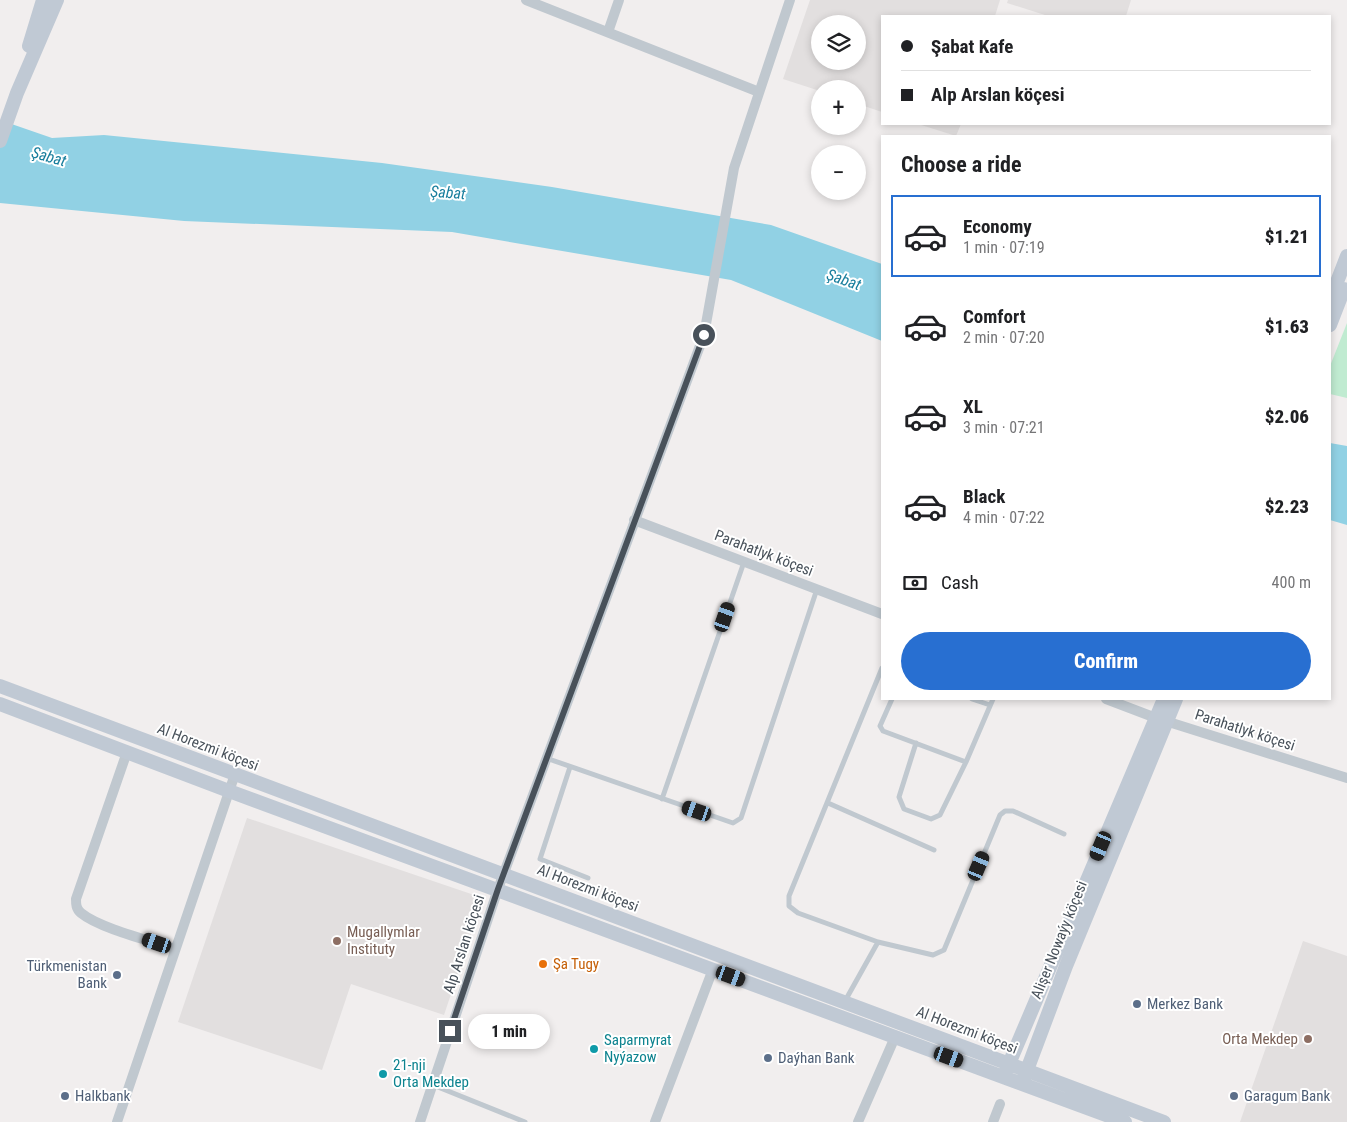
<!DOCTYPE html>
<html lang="en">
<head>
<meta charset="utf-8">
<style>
	body { margin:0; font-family:"Roboto Condensed",sans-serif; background:#f2f2f2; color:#202124; height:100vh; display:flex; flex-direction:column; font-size:19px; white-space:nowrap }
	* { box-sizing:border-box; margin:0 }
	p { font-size:16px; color:#757577 }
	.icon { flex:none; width:28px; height:28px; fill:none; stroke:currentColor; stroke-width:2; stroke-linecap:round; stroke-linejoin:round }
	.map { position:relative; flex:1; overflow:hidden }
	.panel { position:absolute; left:881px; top:135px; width:450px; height:565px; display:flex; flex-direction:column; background:#fff; border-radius:0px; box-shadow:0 2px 8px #0003 }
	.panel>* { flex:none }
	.guide { position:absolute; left:881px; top:15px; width:450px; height:110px; border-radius:0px; box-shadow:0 2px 8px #0003; display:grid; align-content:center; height:110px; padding:0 20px; background:#fff }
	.fabs { position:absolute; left:811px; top:15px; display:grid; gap:10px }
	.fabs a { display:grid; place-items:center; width:55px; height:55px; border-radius:50%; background:#fff; box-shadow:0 2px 8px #0003; font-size:25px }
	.end { position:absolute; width:22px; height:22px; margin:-11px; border:6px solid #48515a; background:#fff; box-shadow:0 0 0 2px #fff }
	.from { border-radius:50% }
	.bubble { position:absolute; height:35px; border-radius:18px; background:#fff; box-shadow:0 2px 8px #0003; font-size:16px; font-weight:800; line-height:35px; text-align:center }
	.car { position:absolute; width:15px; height:30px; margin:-15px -8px; border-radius:6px; box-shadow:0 0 4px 1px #0007; background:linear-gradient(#222 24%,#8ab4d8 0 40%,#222 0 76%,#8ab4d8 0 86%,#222 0) }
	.guide b { display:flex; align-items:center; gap:18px; height:48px; font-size:19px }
	.guide b+b { border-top:1px solid #e0e0e0 }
	.guide i { width:12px; height:12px; background:#202124 }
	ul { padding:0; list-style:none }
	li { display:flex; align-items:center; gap:15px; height:82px; margin:0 10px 8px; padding:0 10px; border:2px solid transparent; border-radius:0px }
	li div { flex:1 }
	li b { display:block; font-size:19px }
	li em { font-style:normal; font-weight:800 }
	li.current { border-color:#286fd1 }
	li>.icon { width:45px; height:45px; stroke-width:1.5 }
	h2 { padding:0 20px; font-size:22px; line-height:60px }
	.pay { display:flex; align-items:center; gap:12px; height:55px; padding:0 20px; font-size:19px }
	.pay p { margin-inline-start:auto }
	.primary-button { display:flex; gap:10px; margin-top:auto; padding:10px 20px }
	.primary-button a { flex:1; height:58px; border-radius:30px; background:#286fd1; color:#fff; font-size:20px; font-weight:800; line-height:58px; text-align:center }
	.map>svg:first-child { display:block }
	.education { fill:#e2dfdf; fill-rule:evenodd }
	.green { fill:#c0ebd1 }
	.water { fill:#91d1e4 }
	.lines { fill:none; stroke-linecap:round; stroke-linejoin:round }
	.lane { stroke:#c0c8cf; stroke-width:5 }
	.street { stroke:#c0c8cf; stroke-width:10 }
	.secondary { stroke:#c0c9d4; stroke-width:14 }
	.route { stroke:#48515a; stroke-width:6 }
	.education-dot { fill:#8d6e63; stroke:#fff; stroke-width:2 }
	.food-dot { fill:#e8710a; stroke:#fff; stroke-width:2 }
	.service-dot { fill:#5c6f8a; stroke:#fff; stroke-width:2 }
	.culture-dot { fill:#0f9aa8; stroke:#fff; stroke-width:2 }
	.labels { text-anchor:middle; stroke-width:4; stroke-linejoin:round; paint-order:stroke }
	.street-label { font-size:15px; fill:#48515a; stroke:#fff }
	.education-label { font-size:15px; fill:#785e54; stroke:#fff; text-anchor:start }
	.food-label { font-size:15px; fill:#c56008; stroke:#fff; text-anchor:start }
	.service-label { font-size:15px; fill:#4e5e75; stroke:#fff; text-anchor:start }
	.culture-label { font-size:15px; fill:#0d838f; stroke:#fff; text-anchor:start }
	.water-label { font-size:16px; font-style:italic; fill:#187e9d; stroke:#fff }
</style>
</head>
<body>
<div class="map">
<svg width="1347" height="1122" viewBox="0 0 1347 1122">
	<rect width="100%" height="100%" fill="#f1eeee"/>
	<path class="education" d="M810,0H1000L995,16H882V112L858,104V89H820V91L783,79ZM820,24H858V61H820Z
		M1008,0H1131L1126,16H1048L1007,3Z
		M918,124H961L956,136Z
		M247,818L483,898L444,1015L351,984L322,1070L178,1022Z
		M1303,941L1347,956V1122H1240Z"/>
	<path class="green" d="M1347,323V398L1330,394V366Z"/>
	<path class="water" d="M0,120L52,138L104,135L382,163L552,187L771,225L882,264V341L731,280L452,232L184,221L0,203Z
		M1330,443L1347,446V525L1330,520Z"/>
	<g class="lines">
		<path class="lane" d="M892,699L880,726L883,731L966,762L993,699
			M972,699L990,705
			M916,743L899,797L904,809L931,819L940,815L966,762
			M546,758L733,823L741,818L817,589
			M570,767L540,859L588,878
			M662,799L744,562
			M828,803L934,850
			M878,942L798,913L789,906V896L882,668
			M845,1001L878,942L933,955L944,950L1000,815L1005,811H1013L1064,834
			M433,1085L525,1122"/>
		<path class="street" d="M526,0L759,92
			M608,32L619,0
			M634,520L882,614
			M1106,699L1156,718L1347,778
			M127,752L76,899C76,904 76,909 81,913C99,928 151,941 175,949
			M117,1122L235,774
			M420,1122L498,889L704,335L734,168L790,0
			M655,1122L713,969
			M858,1122L895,1037
			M993,1122L1000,1104"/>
		<path class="secondary" d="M29,46L43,0
			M0,141L17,93L57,0
			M1330,300L1347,256
			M1330,325L1344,289
			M0,686L1164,1122
			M0,704L229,791L1125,1122
			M1006,1071L1164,699
			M1024,1078L1066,966L1176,699"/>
	</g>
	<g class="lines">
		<path class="route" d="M450,1031L498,889L704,335"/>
	</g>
	<g class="education-dot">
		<circle cx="337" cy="941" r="5"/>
		<circle cx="1308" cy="1039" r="5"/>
	</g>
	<circle class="food-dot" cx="543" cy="964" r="5"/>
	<g class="service-dot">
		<circle cx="117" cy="975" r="5"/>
		<circle cx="1137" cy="1004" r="5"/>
		<circle cx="768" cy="1058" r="5"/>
		<circle cx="65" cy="1096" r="5"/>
		<circle cx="1234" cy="1096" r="5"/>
	</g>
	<g class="culture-dot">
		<circle cx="594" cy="1049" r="5"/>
		<circle cx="383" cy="1074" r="5"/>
	</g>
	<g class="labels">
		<g class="street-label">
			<text transform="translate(764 553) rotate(21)" y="5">Parahatlyk köçesi</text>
			<text transform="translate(1245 730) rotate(18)" y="5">Parahatlyk köçesi</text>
			<text transform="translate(208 747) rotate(21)" y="5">Al Horezmi köçesi</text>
			<text transform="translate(588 888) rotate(21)" y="5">Al Horezmi köçesi</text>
			<text transform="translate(1059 940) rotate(-68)" y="5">Alişer Nowaýy köçesi</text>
			<text transform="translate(464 944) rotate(-72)" y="5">Alp Arslan köçesi</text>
			<text transform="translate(967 1030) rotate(21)" y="5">Al Horezmi köçesi</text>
		</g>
		<g class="education-label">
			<text x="347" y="937">Mugallymlar<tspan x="347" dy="17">Instituty</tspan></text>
			<text x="1298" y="1044" text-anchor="end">Orta Mekdep</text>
		</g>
		<g class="food-label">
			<text x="553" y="969">Şa Tugy</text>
		</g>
		<g class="service-label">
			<text x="107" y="971" text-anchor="end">Türkmenistan<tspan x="107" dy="17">Bank</tspan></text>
			<text x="1147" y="1009">Merkez Bank</text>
			<text x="778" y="1063">Daýhan Bank</text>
			<text x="75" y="1101">Halkbank</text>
			<text x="1244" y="1101">Garagum Bank</text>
		</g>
		<g class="culture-label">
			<text x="604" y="1045">Saparmyrat<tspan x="604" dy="17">Nyýazow</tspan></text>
			<text x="393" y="1070">21-nji<tspan x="393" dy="17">Orta Mekdep</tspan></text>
		</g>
		<g class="water-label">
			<text transform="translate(49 156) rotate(16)" y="6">Şabat</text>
			<text transform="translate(448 192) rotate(4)" y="6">Şabat</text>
			<text transform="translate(844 279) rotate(19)" y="6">Şabat</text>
		</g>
	</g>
</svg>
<div class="fabs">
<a><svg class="icon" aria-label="layers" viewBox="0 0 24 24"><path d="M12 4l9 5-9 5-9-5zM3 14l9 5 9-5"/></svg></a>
<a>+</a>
<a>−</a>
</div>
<i class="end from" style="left:704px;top:335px"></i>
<i class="end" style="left:450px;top:1031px"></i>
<div class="bubble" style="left:468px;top:1014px;width:82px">1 min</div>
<i class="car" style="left:725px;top:617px;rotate:19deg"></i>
<i class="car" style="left:697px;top:811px;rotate:289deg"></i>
<i class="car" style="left:1101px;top:846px;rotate:203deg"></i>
<i class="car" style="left:979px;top:866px;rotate:23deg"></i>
<i class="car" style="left:157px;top:943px;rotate:289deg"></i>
<i class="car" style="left:731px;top:976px;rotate:110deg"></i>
<i class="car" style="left:949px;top:1057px;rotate:110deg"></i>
<div class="guide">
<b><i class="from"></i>Şabat Kafe</b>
<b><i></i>Alp Arslan köçesi</b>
</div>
<section class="panel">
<h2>Choose a ride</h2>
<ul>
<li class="current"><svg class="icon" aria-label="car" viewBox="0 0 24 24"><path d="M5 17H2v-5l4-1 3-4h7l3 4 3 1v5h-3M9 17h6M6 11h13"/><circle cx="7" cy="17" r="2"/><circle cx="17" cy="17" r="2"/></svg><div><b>Economy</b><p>1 min · 07:19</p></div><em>$1.21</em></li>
<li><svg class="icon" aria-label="car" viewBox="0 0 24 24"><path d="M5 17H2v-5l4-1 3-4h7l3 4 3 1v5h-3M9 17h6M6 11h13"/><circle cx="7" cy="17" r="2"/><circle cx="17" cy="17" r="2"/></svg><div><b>Comfort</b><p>2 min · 07:20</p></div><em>$1.63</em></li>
<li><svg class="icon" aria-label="car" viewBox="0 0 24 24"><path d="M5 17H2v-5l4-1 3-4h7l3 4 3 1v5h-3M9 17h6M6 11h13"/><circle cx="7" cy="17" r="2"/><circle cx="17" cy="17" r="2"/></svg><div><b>XL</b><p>3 min · 07:21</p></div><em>$2.06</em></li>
<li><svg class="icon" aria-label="car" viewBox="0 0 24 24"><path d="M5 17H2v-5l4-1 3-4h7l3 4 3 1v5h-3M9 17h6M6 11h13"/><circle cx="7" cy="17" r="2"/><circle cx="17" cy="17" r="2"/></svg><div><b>Black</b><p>4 min · 07:22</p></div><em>$2.23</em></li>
</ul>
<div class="pay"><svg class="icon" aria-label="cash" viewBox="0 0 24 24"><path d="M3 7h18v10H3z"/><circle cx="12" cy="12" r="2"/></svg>Cash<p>400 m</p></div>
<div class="primary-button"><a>Confirm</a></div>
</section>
</div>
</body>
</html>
